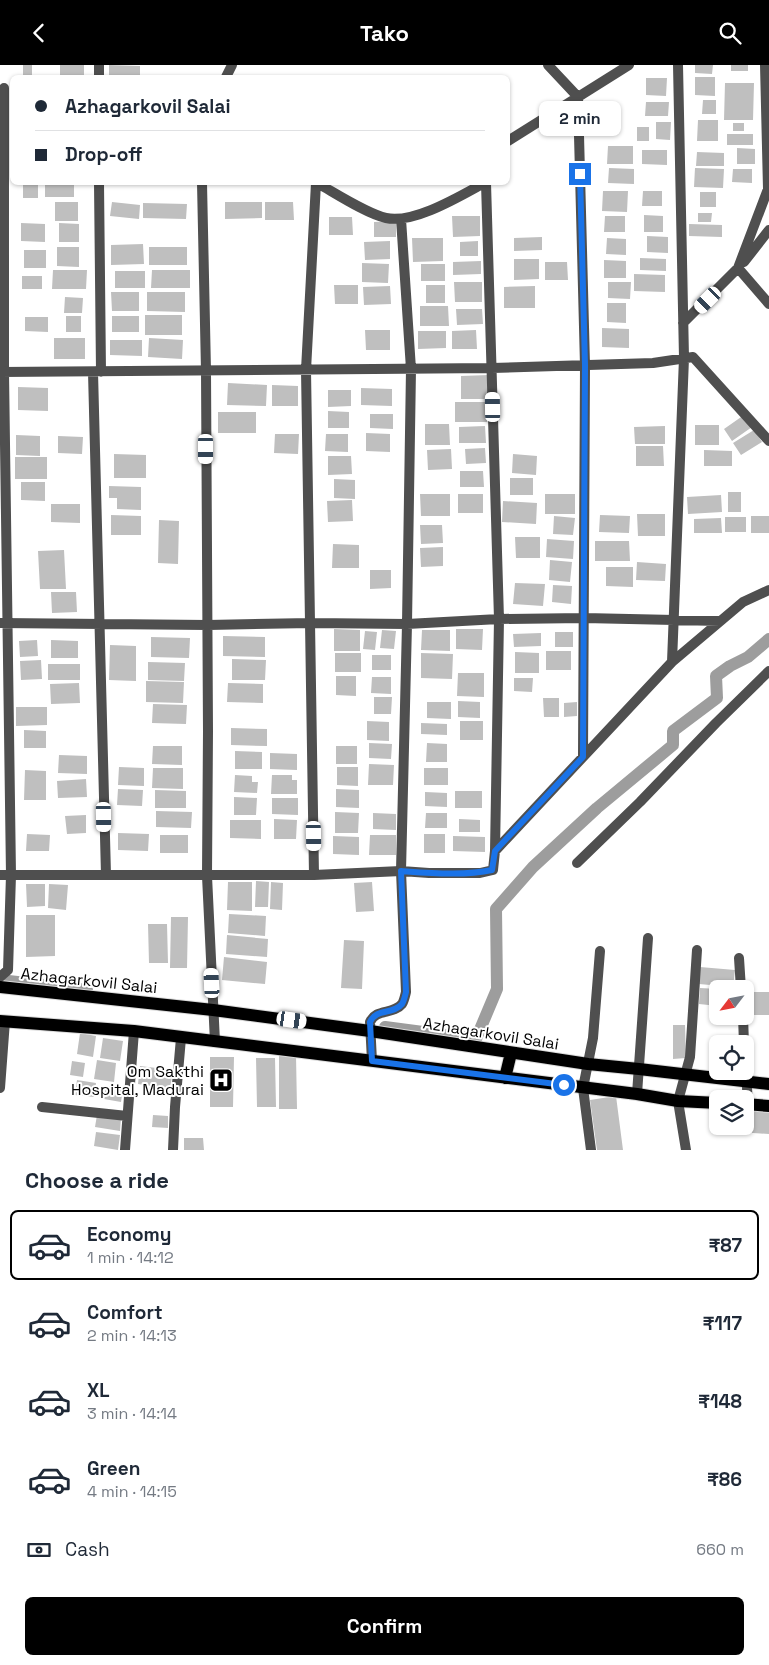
<!DOCTYPE html>
<html lang="en">
<head>
<meta charset="utf-8">
<style>
	body { margin:0; font-family:"Space Grotesk",sans-serif; background:#f6f6f7; color:#1f2937; height:100vh; display:flex; flex-direction:column; font-size:19px; white-space:nowrap }
	* { box-sizing:border-box; margin:0 }
	p { font-size:16px; color:#747a83 }
	.icon { flex:none; width:28px; height:28px; fill:none; stroke:currentColor; stroke-width:2; stroke-linecap:round; stroke-linejoin:round }
	.map { position:relative; height:1085px; overflow:hidden }
	.sheet { display:flex; flex-direction:column; background:#fff; flex:1 }
	.sheet>* { flex:none }
	.banner { position:absolute; left:10px; top:10px; width:500px; height:110px; border-radius:8px; box-shadow:0 1px 4px #0004; display:grid; align-content:center; height:110px; padding:0 25px; background:#fff }
	.needle { width:32px; rotate:238deg }
	.buttons { position:absolute; left:709px; top:915px; display:grid; gap:10px }
	.buttons a { display:grid; place-items:center; width:45px; height:45px; border-radius:8px; background:#fff; box-shadow:0 1px 4px #0004; font-size:25px }
	.end { position:absolute; width:22px; height:22px; margin:-11px; border:6px solid #1a73e8; background:#fff; box-shadow:0 0 0 2px #fff }
	.from { border-radius:50% }
	.bubble { position:absolute; height:35px; border-radius:8px; background:#fff; box-shadow:0 1px 4px #0004; font-size:16px; font-weight:800; line-height:35px; text-align:center }
	.car { position:absolute; width:15px; height:30px; margin:-15px -8px; border-radius:6px; box-shadow:0 0 4px 1px #0007; background:linear-gradient(#fff 24%,#345 0 40%,#fff 0 76%,#345 0 86%,#fff 0) }
	.banner b { display:flex; align-items:center; gap:18px; height:48px; font-size:19px }
	.banner b+b { border-top:1px solid #e0e1e3 }
	.banner i { width:12px; height:12px; background:#1f2937 }
	ul { padding:0; list-style:none }
	li { display:flex; align-items:center; gap:15px; height:70px; margin:0 10px 8px; padding:0 15px; border:2px solid transparent; border-radius:8px }
	li div { flex:1 }
	li b { display:block; font-size:19px }
	li em { font-style:normal; font-weight:800 }
	li.current { border-color:#000 }
	li>.icon { width:45px; height:45px; stroke-width:1.5 }
	h2 { padding:0 25px; font-size:22px; line-height:60px }
	.pay { display:flex; align-items:center; gap:12px; height:55px; padding:0 25px; font-size:19px }
	.pay p { margin-inline-start:auto }
	.primary-button { display:flex; gap:10px; margin-top:auto; padding:10px 25px }
	.primary-button a { flex:1; height:58px; border-radius:8px; background:#000; color:#fff; font-size:20px; font-weight:800; line-height:58px; text-align:center }
	header { display:flex; justify-content:space-between; align-items:center; height:65px; padding:0 25px; background:#000; color:#fff; font-size:22px; font-weight:800 }
	.map>svg:first-child { display:block }
	.lines { fill:none; stroke-linecap:round; stroke-linejoin:round }
	.canal { stroke:#9d9d9d; stroke-width:12 }
	.building { fill:#bfbfbf }
	.primary-casing { stroke:#dbdbdb; stroke-width:14 }
	.street { stroke:#4f4f4f; stroke-width:10 }
	.primary { stroke:#000; stroke-width:12 }
	.route { stroke:#1a73e8; stroke-width:6 }
	.labels { text-anchor:middle; stroke-width:4; stroke-linejoin:round; paint-order:stroke }
	.street-label { font-size:16px; fill:#000; stroke:#fff }
	.poi-label { font-size:16px; fill:#000; stroke:#fff; text-anchor:end }
</style>
</head>
<body>
<header><svg class="icon" aria-label="back" viewBox="0 0 24 24"><path d="M15 5l-7 7 7 7"/></svg>Tako<svg class="icon" aria-label="search" viewBox="0 0 24 24"><circle cx="10" cy="10" r="6"/><path d="M15 15l6 6"/></svg></header>
<div class="map">
<svg width="769" height="1085" viewBox="0 0 769 1085">
	<rect width="100%" height="100%" fill="#fff"/>
	<g class="lines">
		<path class="canal" d="M0,915L87,925
			M385,962L476,974L497,924L496,844L533,802L597,743L673,680V666L717,633L716,611L730,601L748,592L769,574"/>
	</g>
	<path class="building" d="M23,0H32V12H23Z
		M60,0H84V12H60Z
		M109,0L140,1V12H109Z
		M695,0H713L712,9L695,8Z
		M731,0H748V6H731Z
		M695,12H715V31L695,30Z
		M646,13H667L666,31L646,30Z
		M725,18H754L753,55H724Z
		M703,35H716V49H702Z
		M646,37H669L668,51H645Z
		M698,55H718V76H697Z
		M656,57H671L670,75L656,74Z
		M733,58H744V66H733Z
		M637,62H649V76H637Z
		M727,69H753V80H727Z
		M608,81H633V99H607Z
		M737,83L755,84V99H737Z
		M642,85H667V100L642,99Z
		M697,87L724,88V101H696Z
		M609,103L634,104V119L608,118Z
		M695,103L724,104L723,123L694,122Z
		M733,104H752V118L732,117Z
		M23,118H38V133H23Z
		M45,118H74V132H45Z
		M603,126H628L627,147L602,146Z
		M643,126H662V141H642Z
		M700,127H716V142H700Z
		M55,137H78V156H55Z
		M112,137L140,140L139,154L110,151Z
		M225,137H262V153L225,154Z
		M265,137H293L294,155H265Z
		M143,138L187,139L186,154L143,153Z
		M698,148H712L711,157H698Z
		M644,150L663,151V167H644Z
		M452,151H480V171L453,172Z
		M605,151H625V167H604Z
		M329,152H352L353,170H329Z
		M396,156V172H374V157Z
		M21,158L45,159V177L21,176Z
		M59,158L79,159V177H59Z
		M689,159L722,160V172L689,171Z
		M647,171L668,172V188L647,187Z
		M542,172V185L514,186V173Z
		M412,173H443V196L413,197Z
		M607,173L626,174V190L606,189Z
		M390,176V194L365,195L364,177Z
		M478,176V191H460V177Z
		M143,179L144,199L111,200V180Z
		M57,182H79V202L57,201Z
		M149,182H187V200H149Z
		M24,185H46V203H24Z
		M640,193L666,194V206L640,205Z
		M514,194H539V214L514,215Z
		M604,195L626,196V213H604Z
		M481,196V209L453,210V197Z
		M545,197H567L568,215H545Z
		M362,198L389,199L388,218L362,217Z
		M421,199H445V216H421Z
		M53,205H87L86,224H52Z
		M152,205H190V223H151Z
		M115,206H145V223H115Z
		M634,209L665,210V227L634,226Z
		M22,211H42V224H22Z
		M454,217H482V237H455Z
		M608,217H631L630,234L608,233Z
		M334,220H358V239H335Z
		M426,220H445V238H426Z
		M390,221L391,239L364,240L363,222Z
		M535,221V243H504V222Z
		M111,227H139V246H112Z
		M147,227H185V247L147,246Z
		M65,232L83,233L82,248H64Z
		M607,238H626V258L607,257Z
		M420,241H448L449,261H420Z
		M456,244H482L483,259L457,260Z
		M145,250H182V270H145Z
		M66,251H81V267H66Z
		M112,251H139V267H112Z
		M25,252H48V267L25,266Z
		M602,263L629,264V283L602,282Z
		M365,265H390V285H366Z
		M476,265L477,284H452V266Z
		M418,266H446V283L418,284Z
		M54,273H85V294H54Z
		M149,273L183,275L182,294L148,292Z
		M110,275H142V291L110,290Z
		M489,310V334H461V311Z
		M228,318L267,320L266,341L227,340Z
		M272,320L298,321V341H272Z
		M18,322L48,323V346L18,345Z
		M361,323L392,324V341L361,340Z
		M328,325H351V341L328,342Z
		M455,337H487V357H455Z
		M328,346L349,347V363H328Z
		M218,347H256V368H218Z
		M370,349H393V364L370,363Z
		M744,350L752,362L732,376L724,364Z
		M425,359H449L450,380H425Z
		M695,360H719V380H695Z
		M485,361L486,378H459V362Z
		M665,361V379H635L634,362Z
		M754,365L762,377L741,390L733,378Z
		M366,368L390,369V387L366,386Z
		M275,369H299L298,389L274,388Z
		M326,369H348V387L325,386Z
		M16,370L40,371V391L16,390Z
		M58,371L83,372L82,389L58,388Z
		M636,381H663L664,401H636Z
		M485,383L486,398L466,399L465,384Z
		M451,384L452,404L428,405L427,385Z
		M704,385L732,386V401H704Z
		M114,389L146,390V413H114Z
		M513,389L537,391L536,410L512,408Z
		M328,391H351L352,409L328,410Z
		M15,392H47V414H15Z
		M460,406H483L484,422H460Z
		M510,413H533V430H510Z
		M334,414L355,415V434L334,433Z
		M21,417H45V436L21,435Z
		M109,421L141,422V445L117,444V433H109Z
		M728,427H741V447H728Z
		M420,429H450V451H421Z
		M458,429H483V448H458Z
		M545,429H575V449H545Z
		M721,430L722,447L688,449L687,432Z
		M352,435L353,456L328,457L327,436Z
		M503,436L537,438L536,459L502,457Z
		M51,439H80V458L51,457Z
		M637,449H665V471H638Z
		M111,450L141,451V470H111Z
		M600,450L630,451L629,468L599,467Z
		M554,451L575,453L573,470L553,469Z
		M751,451H769V468H751Z
		M725,452H746V467H725Z
		M721,453L722,468H694V454Z
		M159,455L179,456L178,499L158,498Z
		M420,460H442L443,478L421,479Z
		M515,472H540V493H516Z
		M547,474L574,476L573,494L546,492Z
		M595,476H629L630,496H595Z
		M333,479L359,480V503H332Z
		M443,482V501L421,502L420,483Z
		M64,485L66,524H40L38,486Z
		M550,495L572,497L570,517L549,515Z
		M637,497L666,499L665,516L636,515Z
		M606,502H633V522L606,521Z
		M370,505H391V523L370,524Z
		M515,518L545,519L543,541L513,539Z
		M553,520L572,521L571,539L552,537Z
		M51,527H76L77,547L52,548Z
		M334,564L360,565V586H334Z
		M456,564H483L482,585L456,584Z
		M382,565L396,566L394,584L380,583Z
		M422,565H450V586L421,585Z
		M365,566L377,567L375,585L363,584Z
		M555,567H573V582H555Z
		M541,568V581L514,582L513,569Z
		M223,571L265,572V592L223,591Z
		M151,572L190,573L189,593L151,592Z
		M37,575L38,591L20,592L19,576Z
		M51,575L78,576V593H51Z
		M110,580L136,581V616L109,615Z
		M546,586H571V605H546Z
		M515,587L539,588V608H515Z
		M335,588H361V607H335Z
		M421,588L453,589L452,614L421,613Z
		M372,590H391V605H372Z
		M232,594L266,595L265,615H232Z
		M41,595L42,614L21,615L20,596Z
		M148,597L185,598L184,616L148,615Z
		M48,599H80V615H48Z
		M458,608H484V632L457,631Z
		M336,611H356V631L336,630Z
		M372,612H391V629L371,628Z
		M514,613H533L532,627L514,626Z
		M146,616L184,617L183,638L146,637Z
		M79,618L80,638L51,639L50,619Z
		M228,618L263,619V638L227,637Z
		M374,632H392L391,649H374Z
		M543,633H559V652H544Z
		M458,636L480,637V653L458,652Z
		M427,637H451V654L427,653Z
		M577,637V651L564,652V638Z
		M153,639L187,640L186,659L152,658Z
		M16,642H47V660L16,661Z
		M367,656L389,657V676L367,675Z
		M460,656H483V675H460Z
		M421,658L447,659V670L421,669Z
		M231,663L267,664V681L231,680Z
		M24,665L46,666V683H24Z
		M369,678L392,679L391,694L369,693Z
		M427,678L447,679V697H426Z
		M153,681H182V700L152,699Z
		M336,681H357V699H336Z
		M235,686L262,687V704H235Z
		M270,688L297,689V705L270,704Z
		M59,690L87,691V709L58,708Z
		M369,699L394,700L393,720H368Z
		M119,702L144,703V721L118,720Z
		M337,702H358V721L337,720Z
		M153,703H183V724L152,723Z
		M424,703H448V720H424Z
		M25,705L46,706V735H24Z
		M235,710L252,711V717H258L257,728L234,727Z
		M272,710H292V715H297V729H271Z
		M86,714L87,732L58,733L57,716Z
		M118,724L143,725L142,741L117,740Z
		M336,724L359,725V743L336,742Z
		M155,725L186,726V743H155Z
		M455,726H482V743H455Z
		M425,727L447,728V742L425,741Z
		M234,732L257,733L256,750H234Z
		M272,733H298V750L272,749Z
		M156,746L192,747L191,763L156,762Z
		M335,747L359,748L358,768H335Z
		M373,748L396,749V765L373,764Z
		M426,748H447V763H425Z
		M86,750V768L67,769L65,751Z
		M274,754L297,755L296,774H274Z
		M459,754L480,755V767H459Z
		M230,755H261V774L230,773Z
		M118,768L149,769L148,786L118,785Z
		M27,769L50,770L49,786H26Z
		M424,769H445V788H424Z
		M160,770H188V788H160Z
		M370,770H396V790H369Z
		M333,771L359,772V790L333,789Z
		M453,771L485,772V787L453,786Z
		M256,816L269,817L268,842H255Z
		M228,817H252V846L227,845Z
		M271,817L283,818L282,845L270,844Z
		M372,817L374,846L356,847L354,818Z
		M26,819H45V841L27,842Z
		M49,819L68,820L66,845L48,843Z
		M229,849L266,851L265,871L228,868Z
		M26,850H55V891L26,892Z
		M171,852H188L187,903H170Z
		M148,859H167L168,898H149Z
		M227,870L268,874L267,892L226,889Z
		M344,875L364,876L362,924L341,923Z
		M224,892L267,897L265,919L222,915Z
		M700,902L735,905L733,922L699,919Z
		M700,923L718,924V941L699,939Z
		M747,927H769V950H747Z
		M673,960H685L686,993L673,994Z
		M80,968L96,971L93,992L77,989Z
		M103,973L123,976L120,996L100,993Z
		M279,990H296L297,1044H279Z
		M210,992H234L233,1042H210Z
		M256,993H275L276,1042H257Z
		M97,995L116,998L114,1017L94,1014Z
		M72,996L85,998L83,1012L70,1010Z
		M140,1001L173,1005L170,1024L138,1019Z
		M77,1015L96,1018L94,1032L75,1030Z
		M106,1021L123,1024L121,1037L104,1034Z
		M616,1031L623,1085H597L590,1035Z
		M745,1041L769,1043V1069L724,1066V1061H745Z
		M97,1050L121,1053L120,1066L95,1062Z
		M153,1050L168,1051V1063L152,1062Z
		M96,1067L120,1070L118,1085L94,1081Z
		M184,1073H203L204,1085H184Z"/>
	<g class="lines">
		<g class="primary-casing">
			<path id="primary" d="M0,922L213,945L370,966L588,999L639,1004L769,1019
				M0,956L134,966L637,1029L678,1036L718,1038
				M505,1013L511,988
				M745,1039L769,1041"/>
		</g>
		<path class="street" d="M99,0V12
			M548,0L578,32L585,300L583,692
			M226,12L232,0
			M508,76L629,0
			M99,118L101,307
			M202,118L206,306L208,666L207,811L215,977
			M317,118C335,128 367,149 386,153C414,159 460,131 484,118
			M486,118L499,554L495,786L672,597L743,537L769,525
			M744,197L769,165
			M738,203L768,124L765,0
			M683,258L738,203L769,239
			M0,307L492,303L653,298L693,292L769,376
			M93,307L106,810
			M0,558L208,560L311,558L407,559L499,554L584,553L720,556
			M672,597L684,293L678,0
			M577,798L640,737L716,658L769,606
			M0,810H314L401,806L429,808H480L493,805L495,786
			M314,810L306,305L316,118
			M739,893L741,924
			M0,912L8,905L11,810L4,307V23
			M743,951L744,979
			M745,990L748,1039
			M372,996L370,957C376,943 393,950 402,939C404,936 405,931 406,927L401,806L407,559L411,304L401,154
			M0,1023L5,956
			M637,1029L648,873
			M42,1042L127,1051
			M125,1085L134,966
			M173,1085L175,1042L181,973
			M591,1085L583,1023L593,973L600,886
			M686,1085L678,1036L690,992L697,885"/>
		<use href="#primary" class="primary"/>
	</g>
	<g class="lines">
		<path class="route" d="M564,1020L372,996L370,957C376,943 393,950 402,939C404,936 405,931 406,927L401,806C430,808 465,811 492,805L495,786L583,692L585,300L580,109"/>
	</g>
	<defs>
		<g id="hospital-square" transform="scale(1.25)"><rect x="-9" y="-9" width="18" height="18" rx="4" fill="#000" stroke="#fff"/><path d="M-5-5h3v3.5h4V-5h3V5h-3V1.5h-4V5h-3Z" fill="#fff"/></g>
	</defs>
	<g fill-rule="evenodd">
		<use href="#hospital-square" x="221" y="1015"/>
	</g>
	<g class="labels">
		<g class="street-label">
			<text transform="translate(89 915) rotate(6)" y="6">Azhagarkovil Salai</text>
			<text transform="translate(491 968) rotate(9)" y="6">Azhagarkovil Salai</text>
		</g>
		<g class="poi-label">
			<text x="204" y="1012">Om Sakthi<tspan x="204" dy="18">Hospital, Madurai</tspan></text>
		</g>
	</g>
</svg>
<div class="buttons">
<a><svg class="needle" viewBox="-14 -14 28 28"><path d="M0-13l5 13h-10z" fill="#e53935"/><path d="M0 13l5-13h-10z" fill="#747a83"/></svg></a>
<a><svg class="icon" aria-label="locate" viewBox="0 0 24 24"><circle cx="12" cy="12" r="6"/><path d="M12 2v4M12 18v4M2 12h4M18 12h4"/></svg></a>
<a><svg class="icon" aria-label="layers" viewBox="0 0 24 24"><path d="M12 4l9 5-9 5-9-5zM3 14l9 5 9-5"/></svg></a>
</div>
<i class="end from" style="left:564px;top:1020px"></i>
<i class="end" style="left:580px;top:109px"></i>
<div class="bubble" style="left:539px;top:36px;width:82px">2 min</div>
<i class="car" style="left:708px;top:235px;rotate:225deg"></i>
<i class="car" style="left:493px;top:342px;rotate:359deg"></i>
<i class="car" style="left:206px;top:384px;rotate:180deg"></i>
<i class="car" style="left:104px;top:752px;rotate:179deg"></i>
<i class="car" style="left:314px;top:771px;rotate:179deg"></i>
<i class="car" style="left:212px;top:918px;rotate:357deg"></i>
<i class="car" style="left:292px;top:955px;rotate:98deg"></i>
<div class="banner">
<b><i class="from"></i>Azhagarkovil Salai</b>
<b><i></i>Drop-off</b>
</div>
</div>
<section class="sheet">
<h2>Choose a ride</h2>
<ul>
<li class="current"><svg class="icon" aria-label="car" viewBox="0 0 24 24"><path d="M5 17H2v-5l4-1 3-4h7l3 4 3 1v5h-3M9 17h6M6 11h13"/><circle cx="7" cy="17" r="2"/><circle cx="17" cy="17" r="2"/></svg><div><b>Economy</b><p>1 min · 14:12</p></div><em>₹87</em></li>
<li><svg class="icon" aria-label="car" viewBox="0 0 24 24"><path d="M5 17H2v-5l4-1 3-4h7l3 4 3 1v5h-3M9 17h6M6 11h13"/><circle cx="7" cy="17" r="2"/><circle cx="17" cy="17" r="2"/></svg><div><b>Comfort</b><p>2 min · 14:13</p></div><em>₹117</em></li>
<li><svg class="icon" aria-label="car" viewBox="0 0 24 24"><path d="M5 17H2v-5l4-1 3-4h7l3 4 3 1v5h-3M9 17h6M6 11h13"/><circle cx="7" cy="17" r="2"/><circle cx="17" cy="17" r="2"/></svg><div><b>XL</b><p>3 min · 14:14</p></div><em>₹148</em></li>
<li><svg class="icon" aria-label="car" viewBox="0 0 24 24"><path d="M5 17H2v-5l4-1 3-4h7l3 4 3 1v5h-3M9 17h6M6 11h13"/><circle cx="7" cy="17" r="2"/><circle cx="17" cy="17" r="2"/></svg><div><b>Green</b><p>4 min · 14:15</p></div><em>₹86</em></li>
</ul>
<div class="pay"><svg class="icon" aria-label="cash" viewBox="0 0 24 24"><path d="M3 7h18v10H3z"/><circle cx="12" cy="12" r="2"/></svg>Cash<p>660 m</p></div>
<div class="primary-button"><a>Confirm</a></div>
</section>
</body>
</html>
